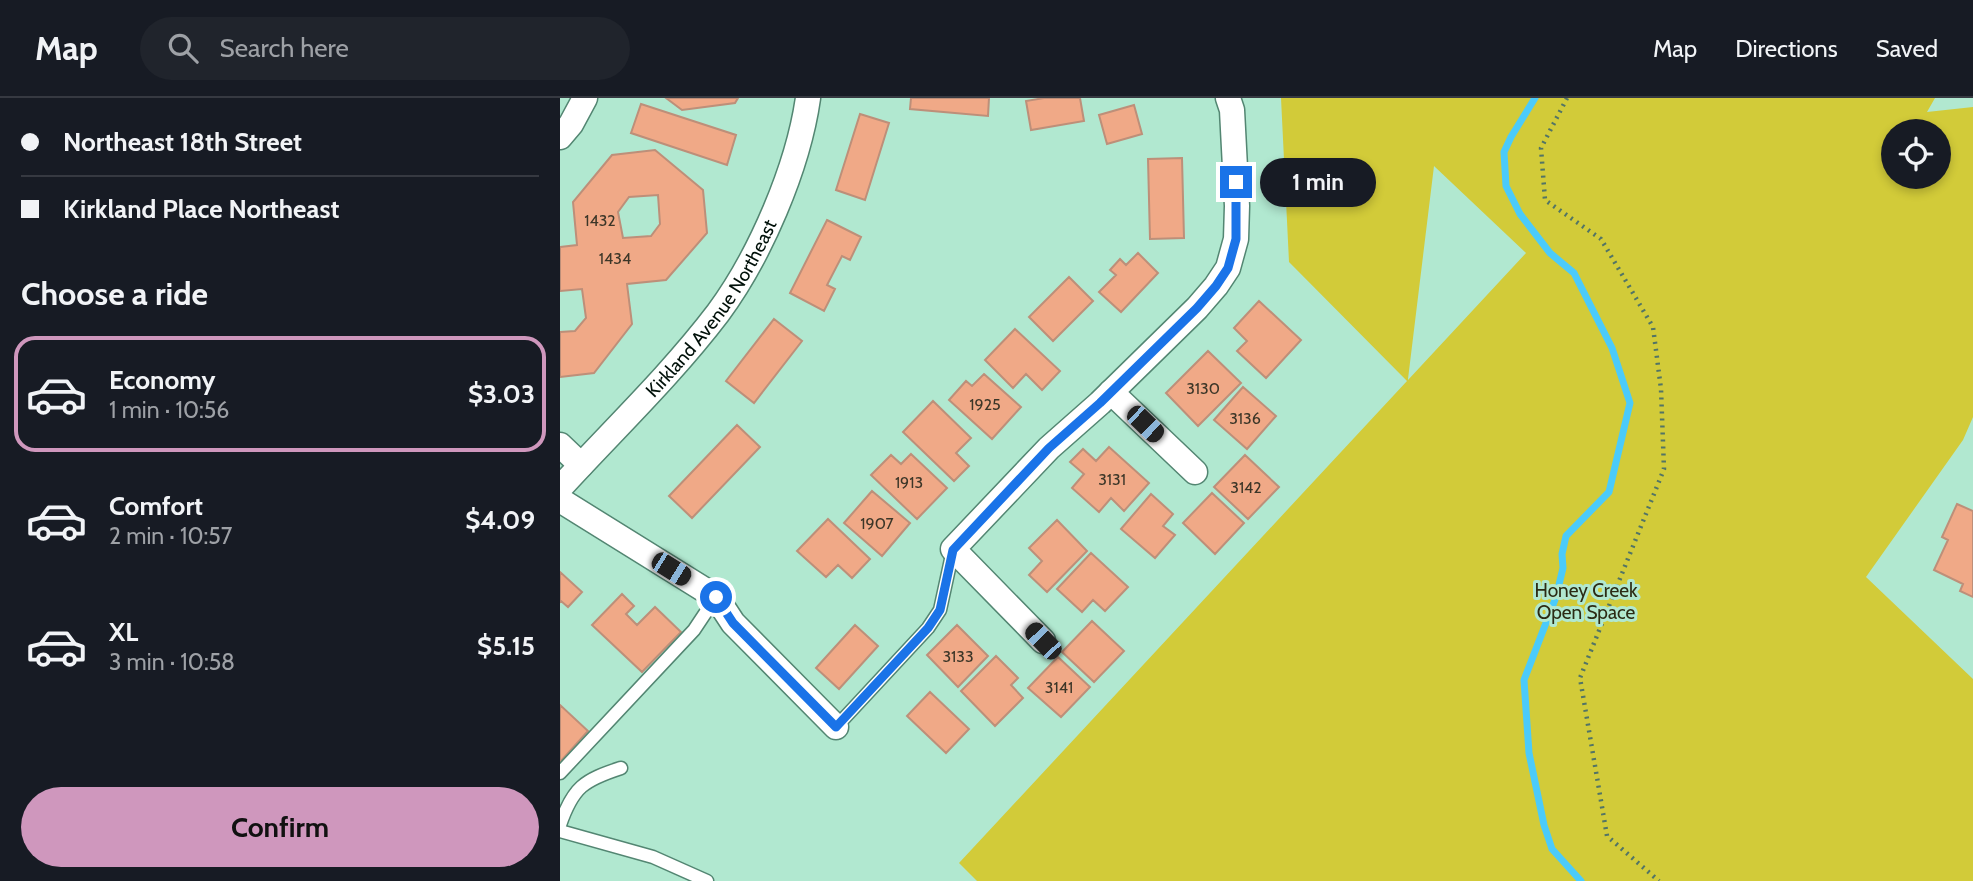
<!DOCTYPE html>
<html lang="en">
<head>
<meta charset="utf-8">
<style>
	body { margin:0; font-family:Cabin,sans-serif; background:#20242c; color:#f1f3f6; height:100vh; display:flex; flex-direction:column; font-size:26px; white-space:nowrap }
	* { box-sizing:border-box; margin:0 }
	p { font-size:23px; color:#9ea1a6 }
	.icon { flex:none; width:38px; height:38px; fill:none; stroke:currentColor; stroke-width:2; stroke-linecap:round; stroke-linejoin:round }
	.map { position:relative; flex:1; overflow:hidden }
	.drawer { display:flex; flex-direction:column; background:#171b24; width:560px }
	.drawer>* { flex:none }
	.banner { display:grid; align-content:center; height:154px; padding:0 21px; background:#171b24 }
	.fabs { position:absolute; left:1321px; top:21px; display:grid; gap:14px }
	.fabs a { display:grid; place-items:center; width:70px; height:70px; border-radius:50%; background:#171b24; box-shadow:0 4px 10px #0003; font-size:35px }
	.end { position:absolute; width:32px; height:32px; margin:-16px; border:9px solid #1a73e8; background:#fff; box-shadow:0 0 0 4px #fff }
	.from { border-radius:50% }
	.bubble { position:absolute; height:49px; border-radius:24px; background:#171b24; box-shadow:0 4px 10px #0003; font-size:23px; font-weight:700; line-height:49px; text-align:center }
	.car { position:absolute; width:21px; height:42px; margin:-21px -10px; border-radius:9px; box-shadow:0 0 5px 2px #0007; background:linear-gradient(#222 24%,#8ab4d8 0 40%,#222 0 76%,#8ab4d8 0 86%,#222 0) }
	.banner b { display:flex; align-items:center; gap:24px; height:66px; font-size:26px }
	.banner b+b { border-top:2px solid #363941 }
	.banner i { width:18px; height:18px; background:#f1f3f6 }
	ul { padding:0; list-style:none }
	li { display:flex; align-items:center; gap:21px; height:116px; margin:0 14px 10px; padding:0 7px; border:4px solid transparent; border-radius:21px }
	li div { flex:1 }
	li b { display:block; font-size:26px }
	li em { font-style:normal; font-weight:700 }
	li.on { border-color:#cf97bd }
	li>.icon { width:63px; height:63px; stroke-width:1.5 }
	h2 { padding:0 21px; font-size:32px; line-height:84px }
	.cta { display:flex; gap:14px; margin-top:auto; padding:14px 21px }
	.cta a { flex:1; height:80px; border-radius:42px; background:#cf97bd; color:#111; font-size:28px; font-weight:700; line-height:80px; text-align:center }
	header { display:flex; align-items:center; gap:42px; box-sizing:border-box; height:98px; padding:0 35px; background:#171b24; border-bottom:2px solid #363941 }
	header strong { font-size:33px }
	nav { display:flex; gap:38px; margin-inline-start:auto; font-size:24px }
	.search { width:490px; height:63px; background:#20242c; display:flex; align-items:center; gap:18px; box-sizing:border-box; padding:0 24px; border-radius:38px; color:#9ea1a6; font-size:26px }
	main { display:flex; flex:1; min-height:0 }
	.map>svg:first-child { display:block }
	.green { fill:#d2cb39; fill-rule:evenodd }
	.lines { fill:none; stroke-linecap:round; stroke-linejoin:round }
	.stream { stroke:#4bcbfa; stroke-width:7 }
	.building { fill:#f0a987; stroke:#bd8f79; stroke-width:2; fill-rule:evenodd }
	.lane-casing { stroke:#538672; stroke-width:15 }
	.street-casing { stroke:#538672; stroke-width:27 }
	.path { stroke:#527465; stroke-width:4.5; stroke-dasharray:2 5; stroke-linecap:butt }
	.lane { stroke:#fff; stroke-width:12 }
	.street { stroke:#fff; stroke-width:24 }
	.route { stroke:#1a73e8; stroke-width:9 }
	.labels { text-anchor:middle; stroke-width:6; stroke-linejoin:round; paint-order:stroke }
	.number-label { font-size:16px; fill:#3c3628 }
	.street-label { font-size:19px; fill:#001009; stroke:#b1e8d0 }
	.park-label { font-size:19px; fill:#2c2b14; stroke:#b1e8d0 }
</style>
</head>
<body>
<header>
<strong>Map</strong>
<div class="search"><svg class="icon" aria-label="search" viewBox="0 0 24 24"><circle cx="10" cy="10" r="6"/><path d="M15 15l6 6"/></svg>Search here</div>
<nav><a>Map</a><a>Directions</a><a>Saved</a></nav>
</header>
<main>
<section class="drawer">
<div class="banner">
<b><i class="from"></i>Northeast 18th Street</b>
<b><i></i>Kirkland Place Northeast</b>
</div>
<h2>Choose a ride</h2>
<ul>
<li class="on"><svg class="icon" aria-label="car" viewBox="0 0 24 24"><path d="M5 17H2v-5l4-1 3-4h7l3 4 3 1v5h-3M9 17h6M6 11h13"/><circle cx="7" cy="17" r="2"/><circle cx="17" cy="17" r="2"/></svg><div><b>Economy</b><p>1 min · 10:56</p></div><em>$3.03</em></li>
<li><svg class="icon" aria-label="car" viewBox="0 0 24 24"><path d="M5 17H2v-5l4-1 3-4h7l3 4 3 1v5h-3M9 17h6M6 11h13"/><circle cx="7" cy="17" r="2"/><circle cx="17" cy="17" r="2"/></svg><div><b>Comfort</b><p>2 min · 10:57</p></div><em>$4.09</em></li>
<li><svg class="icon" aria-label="car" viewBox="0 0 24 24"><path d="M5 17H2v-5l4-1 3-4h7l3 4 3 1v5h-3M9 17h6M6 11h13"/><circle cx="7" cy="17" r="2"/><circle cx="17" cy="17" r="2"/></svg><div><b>XL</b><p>3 min · 10:58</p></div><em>$5.15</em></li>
</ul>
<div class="cta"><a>Confirm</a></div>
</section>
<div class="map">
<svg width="1413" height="783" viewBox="0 0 1413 783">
	<rect width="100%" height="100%" fill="#b1e8d0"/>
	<path class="green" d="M721,0H1375L1367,14L1413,9V319L1403,342L1306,479L1413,581V783H417L399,765L847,283L729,164ZM1379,33V79H1334V33ZM874,68L966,155L848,282V281Z"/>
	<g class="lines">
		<path class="stream" d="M975,0L951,39L944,54L946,88L960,116L990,155L1014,175L1052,250L1070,305L1049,394L1006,438L1002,456L1003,470L996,499L964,582L969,655L984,727L992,751L1021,783"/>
	</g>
	<path class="building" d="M106,0H178L175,5L122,12Z
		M351,0H429L428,18L350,11Z
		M484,0H520L524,23L471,32L466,3Z
		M81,6L176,37L167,67L71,35Z
		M574,7L582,36L547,46L539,17Z
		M300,16L329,25L305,102L276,92Z
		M95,52L143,92L147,135L106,182L67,186L72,226L34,275L0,279V234L15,233L26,220L22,191L0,193V149L17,147L13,104L52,57ZM98,97L100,126L91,138L63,140L58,114L69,99Z
		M622,60L624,140L590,141L588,61Z
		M267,122L301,139L290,162L282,158L267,187L275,191L264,213L230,195Z
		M578,155L598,175L561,214L539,194L556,177L550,172L560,161L566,167Z
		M509,179L533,203L493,243L469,219Z
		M699,203L741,242L706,280L677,253L687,243L674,230Z
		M214,221L242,243L194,305L166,283Z
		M455,231L500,273L482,292L466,276L453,290L425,262Z
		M648,253L681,285L638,328L606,295Z
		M424,276L461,309L432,341L389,302L406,283L412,288Z
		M683,289L716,318L687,351L654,322Z
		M373,303L411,340L396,355L409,368L394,383L343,334Z
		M177,327L200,349L132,420L109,398Z
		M549,349L589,385L564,413L551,400L539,414L512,390L524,376L510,364L523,351L536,363Z
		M351,356L387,390L357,421L311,377L331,357L341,366Z
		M685,357L719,389L688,421L654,389Z
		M312,393L350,425L322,458L284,425Z
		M652,395L684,425L655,456L623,425Z
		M591,396L613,416L603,428L615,437L595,460L561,431Z
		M1397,406L1413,413V499L1400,493L1403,486L1374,472L1388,442L1382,439Z
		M268,421L310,461L292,480L278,467L266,479L237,453Z
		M497,422L527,453L487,494L469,477L482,463L469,450Z
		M531,455L568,489L545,513L533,502L522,514L497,491Z
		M0,474L22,494L8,509L1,503L0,504Z
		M62,496L74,508L66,516L77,527L95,509L121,534L82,574L32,527Z
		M532,523L564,553L534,584L502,554Z
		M295,527L318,548L279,591L256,570Z
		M397,527L428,558L398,589L367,557Z
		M436,558L458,580L451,587L463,600L435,628L401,593Z
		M498,559L530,589L501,619L468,590Z
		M370,594L409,631L386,655L347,618Z
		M0,607L28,633L0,664Z"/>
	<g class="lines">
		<g class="lane-casing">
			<path id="lane" d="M276,629L368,530L380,512L393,452
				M0,675L134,532L156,499
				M0,727C13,689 24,682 61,670
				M0,733L93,759L147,783"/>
		</g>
		<g class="street-casing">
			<g id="street">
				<path d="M0,39L11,26L25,0"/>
				<path d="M551,294L635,374"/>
				<path d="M0,347L21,367"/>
				<path id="s1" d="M0,390C53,332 110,278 158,215C200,158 238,70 248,0"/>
				<path d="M0,402L156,499L173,525L276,629"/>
				<path d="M483,543L393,451L489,350L540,305L637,210L656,188L668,170L676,141L677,108L672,12L668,0"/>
			</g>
		</g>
		<path class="path" d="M1007,0L981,50L985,102L1041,141L1093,229L1101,291L1104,371L1020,580L1047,738L1099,783"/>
		<use href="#lane" class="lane"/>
		<use href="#street" class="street"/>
	</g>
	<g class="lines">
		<path class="route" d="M156,499L173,525L276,629L368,530L380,512L393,452L489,350L540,305L637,210L656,188L668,170L676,141V84"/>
	</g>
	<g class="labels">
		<g class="number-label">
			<text x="40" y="128">1432</text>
			<text x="55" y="166">1434</text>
			<text x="643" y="296">3130</text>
			<text x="425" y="312">1925</text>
			<text x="685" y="326">3136</text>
			<text x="552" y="387">3131</text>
			<text x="349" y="390">1913</text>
			<text x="686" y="395">3142</text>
			<text x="317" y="431">1907</text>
			<text x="398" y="564">3133</text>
			<text x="499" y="595">3141</text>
		</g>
		<g class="street-label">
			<text dy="7" stroke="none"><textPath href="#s1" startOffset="236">Kirkland Avenue Northeast</textPath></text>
		</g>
		<g class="park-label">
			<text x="1026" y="499">Honey Creek<tspan x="1026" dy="22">Open Space</tspan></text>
		</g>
	</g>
</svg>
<div class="fabs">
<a><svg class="icon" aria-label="locate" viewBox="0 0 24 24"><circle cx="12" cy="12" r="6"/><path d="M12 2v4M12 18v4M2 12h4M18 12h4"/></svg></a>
</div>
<i class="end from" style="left:156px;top:499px"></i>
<i class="end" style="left:676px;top:84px"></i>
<div class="bubble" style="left:700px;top:60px;width:116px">1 min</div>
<i class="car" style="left:585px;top:326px;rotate:134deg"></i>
<i class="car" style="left:111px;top:471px;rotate:122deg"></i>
<i class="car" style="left:483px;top:543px;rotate:316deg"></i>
</div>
</main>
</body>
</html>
